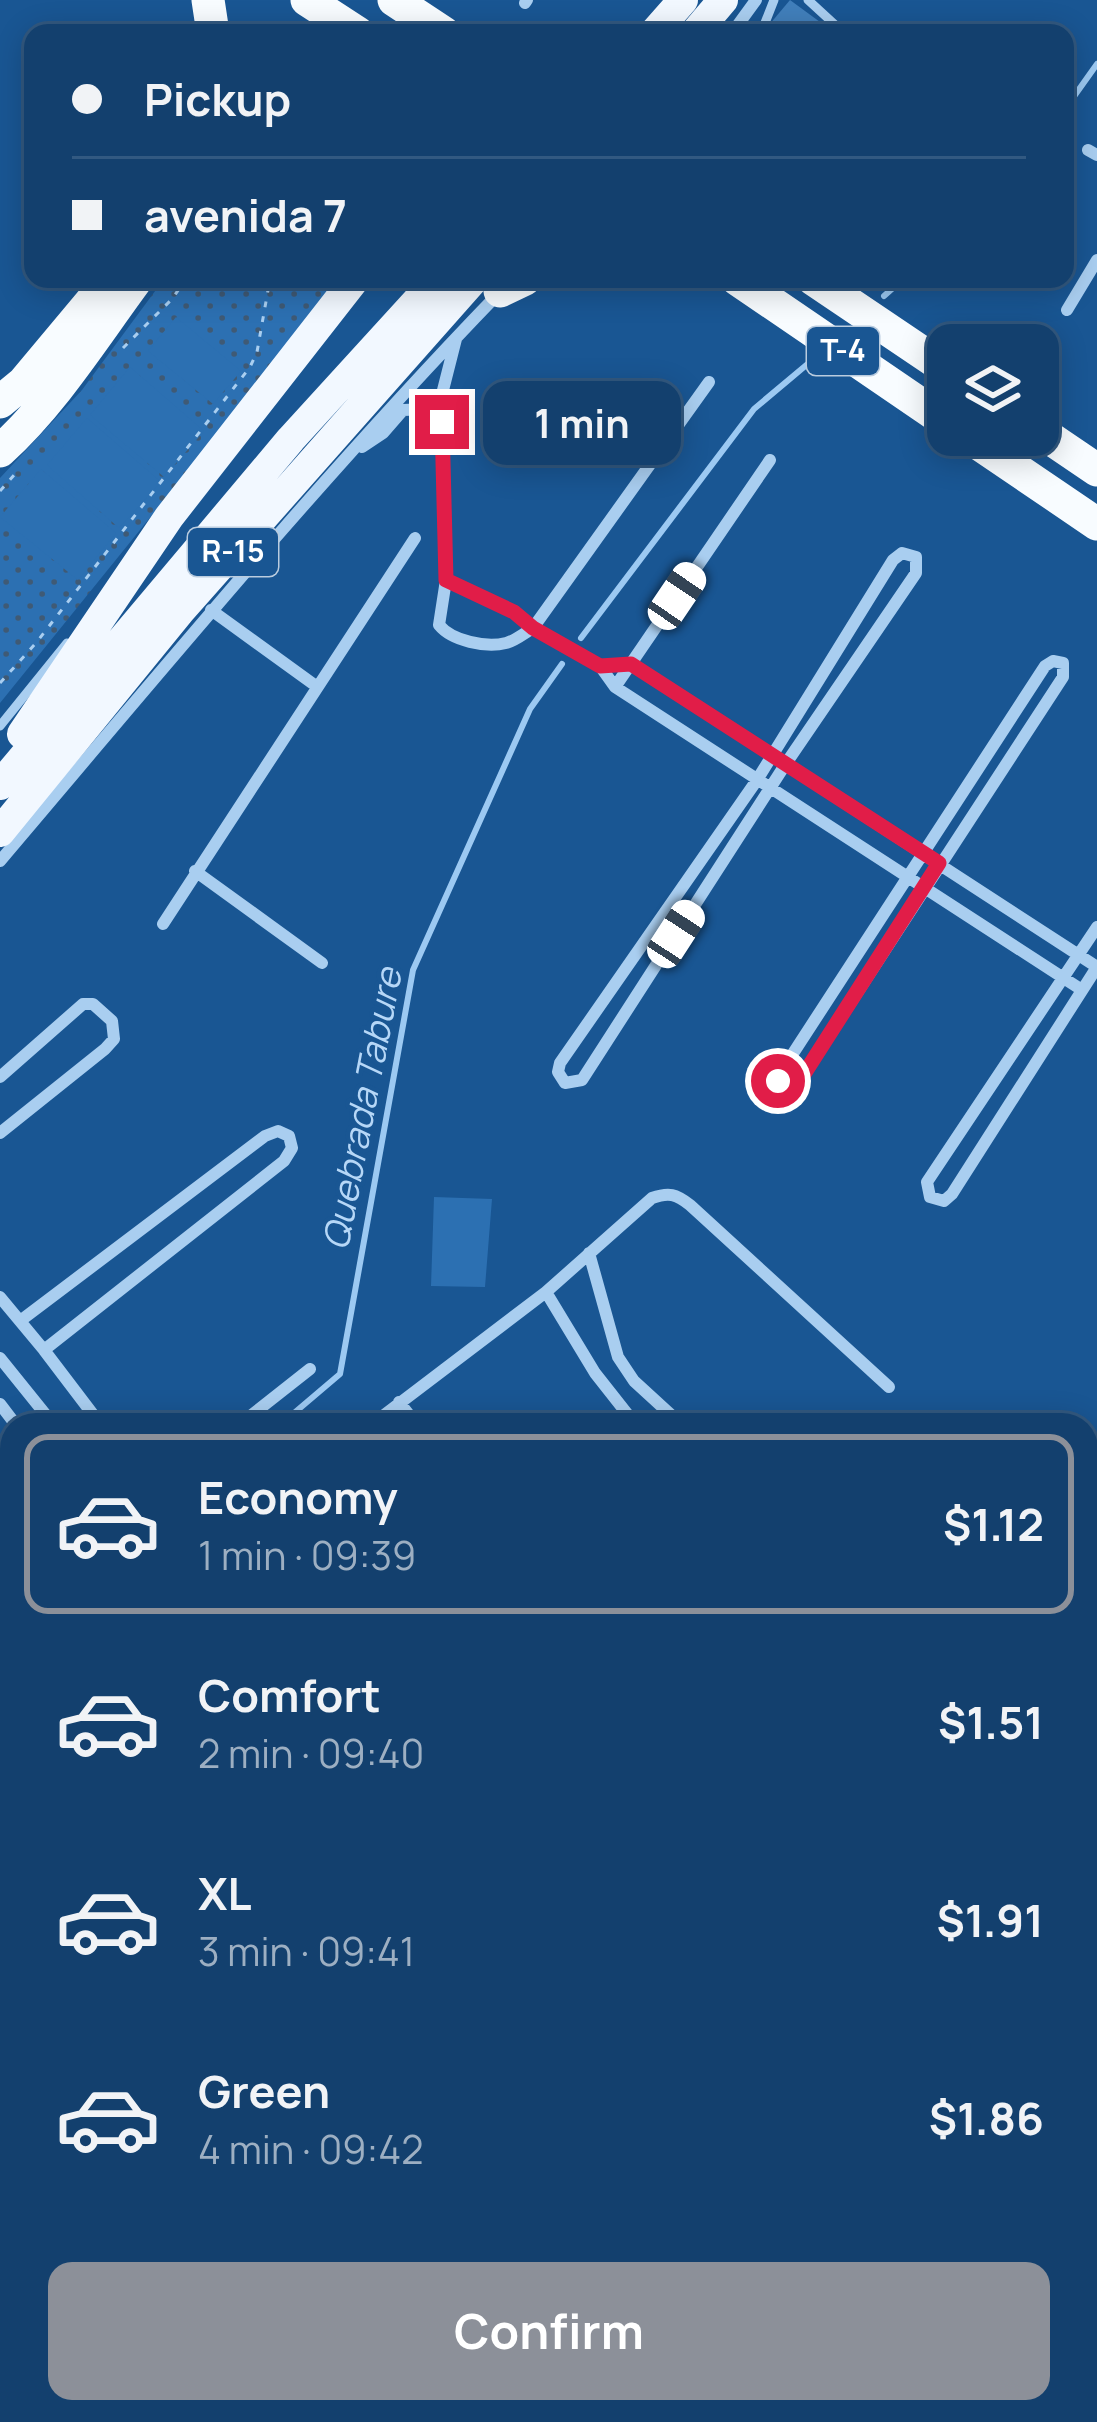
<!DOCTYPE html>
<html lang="en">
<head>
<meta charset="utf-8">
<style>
	body { margin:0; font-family:Manrope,sans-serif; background:#1c4773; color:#f1f3f6; height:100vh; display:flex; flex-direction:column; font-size:45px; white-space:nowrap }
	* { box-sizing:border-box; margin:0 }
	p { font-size:39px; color:#9dafc2 }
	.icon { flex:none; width:66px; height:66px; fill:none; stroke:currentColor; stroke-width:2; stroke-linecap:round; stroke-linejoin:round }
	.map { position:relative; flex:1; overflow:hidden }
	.details { position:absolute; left:0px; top:1413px; width:1098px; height:1011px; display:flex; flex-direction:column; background:#13406e; border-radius:36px 36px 0 0; box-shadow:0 6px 30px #0003,0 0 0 3px #325981 }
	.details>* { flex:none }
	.banner { position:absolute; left:24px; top:24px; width:1050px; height:264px; border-radius:24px; box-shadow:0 6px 30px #0003,0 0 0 3px #325981; display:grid; align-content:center; height:264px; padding:0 48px; background:#13406e }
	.tools { position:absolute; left:927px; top:324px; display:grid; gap:24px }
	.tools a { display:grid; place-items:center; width:132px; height:132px; border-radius:24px; background:#13406e; box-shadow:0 6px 30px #0003,0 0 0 3px #325981; font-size:60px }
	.end { position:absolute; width:54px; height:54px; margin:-27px; border:15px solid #e11d48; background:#fff; box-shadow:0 0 0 6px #fff }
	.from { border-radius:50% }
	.bubble { position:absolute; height:84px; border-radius:24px; background:#13406e; box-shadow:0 6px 30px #0003,0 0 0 3px #325981; font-size:39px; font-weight:700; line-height:84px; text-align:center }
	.car { position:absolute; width:36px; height:72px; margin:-36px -18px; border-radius:15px; box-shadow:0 0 9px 3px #0007; background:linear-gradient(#fff 24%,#345 0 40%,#fff 0 76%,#345 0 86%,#fff 0) }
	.banner b { display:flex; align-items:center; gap:42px; height:114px; font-size:45px }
	.banner b+b { border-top:3px solid #325981 }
	.banner i { width:30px; height:30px; background:#f1f3f6 }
	ul { padding:21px 0 0; list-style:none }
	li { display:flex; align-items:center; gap:36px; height:180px; margin:0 24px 18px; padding:0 24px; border:6px solid transparent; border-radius:24px }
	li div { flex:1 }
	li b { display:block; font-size:45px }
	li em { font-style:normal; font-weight:700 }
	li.active { border-color:#8c9099 }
	li>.icon { width:108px; height:108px; stroke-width:1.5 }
	.primary-button { display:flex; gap:24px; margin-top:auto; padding:24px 48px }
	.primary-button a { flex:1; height:138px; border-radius:24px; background:#8c9099; color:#fff; font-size:48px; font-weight:700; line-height:138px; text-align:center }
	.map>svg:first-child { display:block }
	.grass { fill:url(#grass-dots) }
	.garden { fill:#2c70b2 }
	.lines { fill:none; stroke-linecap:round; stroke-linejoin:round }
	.stream { stroke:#9cc9f2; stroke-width:6 }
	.building { fill:#417fbb }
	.path { stroke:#a9cef0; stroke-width:3; stroke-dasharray:6 9; stroke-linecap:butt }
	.service { stroke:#a9cef0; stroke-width:9 }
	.minor { stroke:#a9cef0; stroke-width:12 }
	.primary { stroke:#f2f8ff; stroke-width:30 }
	.trunk { stroke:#f8fcff; stroke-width:33 }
	.route { stroke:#e11d48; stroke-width:15 }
	.labels { text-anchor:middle; stroke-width:9; stroke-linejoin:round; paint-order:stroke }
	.shield { fill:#195693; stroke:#baccdf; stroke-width:3 }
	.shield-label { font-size:30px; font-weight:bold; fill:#fff }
	.water-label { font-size:36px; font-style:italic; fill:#b6d7f7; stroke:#195693 }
</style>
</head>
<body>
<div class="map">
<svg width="1097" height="2422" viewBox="0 0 1097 2422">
	<defs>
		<pattern id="grass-dots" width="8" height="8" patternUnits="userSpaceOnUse" patternTransform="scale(3)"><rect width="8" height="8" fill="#2c70b2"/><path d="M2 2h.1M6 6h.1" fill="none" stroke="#3f5a75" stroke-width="1.8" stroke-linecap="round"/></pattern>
	</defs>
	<rect width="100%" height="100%" fill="#195693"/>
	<path class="grass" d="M164,279H343L0,703V478L82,390Z"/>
	<path class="garden" d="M176,317L241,371L213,404L148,351Z
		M130,367L204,431L164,477L90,415Z
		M87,418L161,482L119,528L47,465Z
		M41,469L116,533L78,580L0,517Z
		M434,1197L492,1199L485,1287L431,1286Z"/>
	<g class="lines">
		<path class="stream" d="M1065,109L1097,64
			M884,296L903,279
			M581,638L754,409L810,362
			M280,1425L340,1374L413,970L530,709L562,664
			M0,1666L12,1655"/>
	</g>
	<path class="building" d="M790,0L835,33H782L769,25Z"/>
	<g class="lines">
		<path class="path" d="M123,348L172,299L186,279
			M0,491L15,474
			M0,683L36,643L250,367L257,352L270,279"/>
		<path class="service" d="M808,0L844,33
			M761,33L774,0
			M0,726L67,643"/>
		<path class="minor" d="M525,3L527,0
			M732,33L756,0
			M1088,150L1097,155
			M1067,310L1097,260
			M456,339L441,398L446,580L439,625C452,641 486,648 506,643C515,641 526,632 533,628L709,382
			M362,447L383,433L403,410L428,409L441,421
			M902,553L916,557V573L785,765L582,1080L565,1083L558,1072L560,1063L757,780L893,560Z
			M446,580L514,612L533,628L600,666L615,687L1082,990
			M211,610L316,686
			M1053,661L1063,663V677L797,1085L783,1086L779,1075L1045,666Z
			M600,666L631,664L1097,967
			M615,687L770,460
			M0,861C163,669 323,475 498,294
			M195,871L322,963
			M163,924L415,538
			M1097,927L927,1182L930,1197L944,1201L952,1194L1097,967
			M0,1077L83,1004H93L112,1021L114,1039L105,1049L0,1133
			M589,1253L618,1357L634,1381L682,1425
			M546,1292L595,1373L636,1425
			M0,1297L44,1350L284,1161L292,1148L289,1136L278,1131L265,1136L20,1321
			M44,1350L101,1425
			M0,1358L54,1425
			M399,1402L417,1425
			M0,1404L16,1425
			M239,1425L310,1369
			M371,1425L546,1292L652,1198C669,1192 676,1194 690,1205L889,1387
			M0,1576L12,1588
			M0,1615L12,1605
			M0,1714L12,1704
			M0,1899L12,1914
			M1086,1985L1097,1998
			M1086,2146L1097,2160
			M0,2184L12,2199
			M1086,2307L1097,2297
			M1086,2350L1097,2340
			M623,2412L632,2422
			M757,2412L766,2422
			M792,2412L800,2422
			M922,2412L930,2422
			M962,2422L972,2412
			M1008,2422L1019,2412"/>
		<path class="primary" d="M654,33L683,0
			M695,33L723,0
			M22,734L169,517L355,279
			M0,785L291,439L437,279
			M0,832L181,610L474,279"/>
		<path class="trunk" d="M208,0L213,33
			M307,0L358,33
			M394,0L444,33
			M737,279L948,423
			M813,279L948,370
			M500,291L525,279
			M0,402L23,383L110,279
			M1038,430L1097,470
			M966,435L1097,524
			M0,451C54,402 94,337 137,279"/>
	</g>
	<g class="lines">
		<path class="route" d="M442,422L446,580L514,612L533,628L600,666L631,664L939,863L797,1085L786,1088L778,1081"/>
	</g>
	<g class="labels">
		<g class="shield">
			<rect x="807" y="327" width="72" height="48" rx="9"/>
			<rect x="188" y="528" width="90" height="48" rx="9"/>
		</g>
		<g class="shield-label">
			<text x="843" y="361">T-4</text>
			<text x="233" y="562">R-15</text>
		</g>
		<g class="water-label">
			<text transform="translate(362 1109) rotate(-79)" y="13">Quebrada Tabure</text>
		</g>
	</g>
</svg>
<div class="tools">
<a><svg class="icon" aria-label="layers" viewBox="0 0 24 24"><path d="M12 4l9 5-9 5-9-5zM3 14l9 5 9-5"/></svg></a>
</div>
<i class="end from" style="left:778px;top:1081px"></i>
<i class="end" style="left:442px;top:422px"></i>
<div class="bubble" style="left:483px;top:381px;width:198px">1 min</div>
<i class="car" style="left:677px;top:596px;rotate:34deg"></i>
<i class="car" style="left:676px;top:934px;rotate:33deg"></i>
<div class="banner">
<b><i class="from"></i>Pickup</b>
<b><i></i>avenida 7</b>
</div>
<section class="details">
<ul>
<li class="active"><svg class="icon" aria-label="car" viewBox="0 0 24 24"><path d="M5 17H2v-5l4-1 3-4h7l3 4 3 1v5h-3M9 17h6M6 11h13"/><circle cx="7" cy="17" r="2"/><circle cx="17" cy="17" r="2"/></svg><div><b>Economy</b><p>1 min · 09:39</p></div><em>$1.12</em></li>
<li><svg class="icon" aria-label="car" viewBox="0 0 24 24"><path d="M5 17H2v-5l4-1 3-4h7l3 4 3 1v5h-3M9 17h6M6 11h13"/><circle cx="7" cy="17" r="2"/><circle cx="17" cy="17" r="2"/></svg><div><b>Comfort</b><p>2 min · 09:40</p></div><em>$1.51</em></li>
<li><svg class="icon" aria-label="car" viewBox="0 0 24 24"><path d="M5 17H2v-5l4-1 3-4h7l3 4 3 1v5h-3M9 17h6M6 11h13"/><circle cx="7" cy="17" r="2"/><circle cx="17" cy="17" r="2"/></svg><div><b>XL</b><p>3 min · 09:41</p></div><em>$1.91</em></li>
<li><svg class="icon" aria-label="car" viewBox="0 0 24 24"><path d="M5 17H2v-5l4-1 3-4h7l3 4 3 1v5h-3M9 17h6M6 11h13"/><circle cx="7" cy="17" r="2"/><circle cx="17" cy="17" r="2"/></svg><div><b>Green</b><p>4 min · 09:42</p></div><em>$1.86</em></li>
</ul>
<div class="primary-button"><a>Confirm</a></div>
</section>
</div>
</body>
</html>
